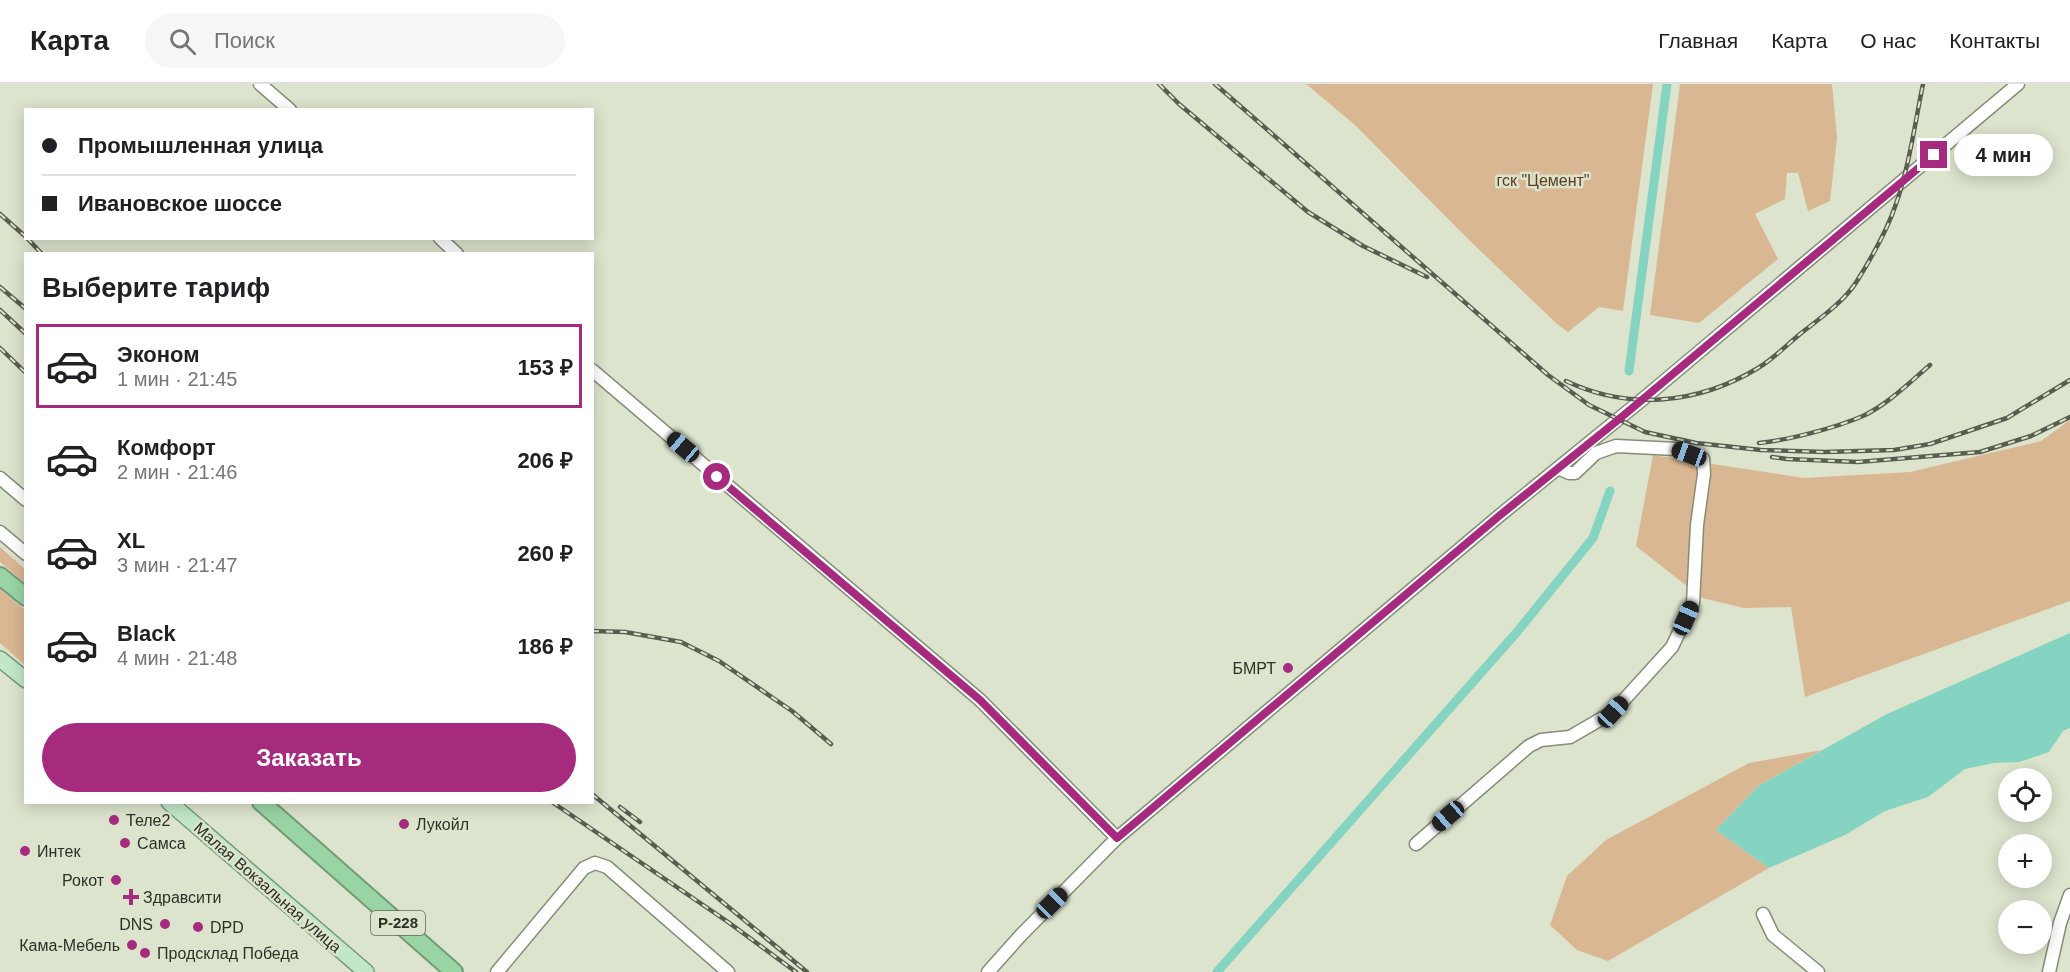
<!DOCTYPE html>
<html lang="ru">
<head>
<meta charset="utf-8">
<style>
	body { margin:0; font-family:Arial,sans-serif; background:#f6f6f6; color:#202124; height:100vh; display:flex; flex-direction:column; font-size:22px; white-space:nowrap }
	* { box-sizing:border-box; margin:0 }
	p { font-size:20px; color:#757577 }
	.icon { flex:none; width:33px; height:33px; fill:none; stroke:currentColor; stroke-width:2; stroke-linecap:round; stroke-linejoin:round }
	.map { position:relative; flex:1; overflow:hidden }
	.panel { position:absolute; left:24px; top:168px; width:570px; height:552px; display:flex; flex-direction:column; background:#fff; border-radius:0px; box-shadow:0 3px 15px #0003 }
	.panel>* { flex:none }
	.top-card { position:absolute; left:24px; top:24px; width:570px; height:132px; border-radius:0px; box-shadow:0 3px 15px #0003; display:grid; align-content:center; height:132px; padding:0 18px; background:#fff }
	.controls { position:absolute; left:1998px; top:684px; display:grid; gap:12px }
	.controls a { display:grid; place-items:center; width:54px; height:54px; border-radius:50%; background:#fff; box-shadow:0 3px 15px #0003; font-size:30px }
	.end { position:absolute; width:27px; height:27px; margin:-14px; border:8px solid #a62b7e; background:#fff; box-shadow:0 0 0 3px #fff }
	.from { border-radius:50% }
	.bubble { position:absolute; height:42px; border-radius:21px; background:#fff; box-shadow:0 3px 15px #0003; font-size:20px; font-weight:600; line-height:42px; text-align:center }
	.car { position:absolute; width:18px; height:36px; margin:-18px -9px; border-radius:8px; box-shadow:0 0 4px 2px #0007; background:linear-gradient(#222 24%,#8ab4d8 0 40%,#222 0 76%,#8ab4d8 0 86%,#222 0) }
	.top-card b { display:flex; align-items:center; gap:21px; height:57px; font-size:22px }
	.top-card b+b { border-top:2px solid #e0e0e0 }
	.top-card i { width:15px; height:15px; background:#202124 }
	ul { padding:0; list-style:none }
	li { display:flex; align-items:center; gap:18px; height:84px; margin:0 12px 9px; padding:0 6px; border:3px solid transparent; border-radius:0px }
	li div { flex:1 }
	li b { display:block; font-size:22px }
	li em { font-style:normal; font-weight:600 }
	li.active { border-color:#a62b7e }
	li>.icon { width:54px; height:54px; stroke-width:1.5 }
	h2 { padding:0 18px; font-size:27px; line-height:72px }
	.action { display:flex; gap:12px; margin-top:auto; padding:12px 18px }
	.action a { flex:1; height:69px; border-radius:36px; background:#a62b7e; color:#fff; font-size:24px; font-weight:600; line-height:69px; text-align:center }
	header { display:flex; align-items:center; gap:36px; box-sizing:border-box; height:84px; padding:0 30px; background:#fff; border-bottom:2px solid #e0e0e0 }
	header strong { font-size:28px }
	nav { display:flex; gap:33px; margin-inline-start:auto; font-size:21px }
	.search { width:420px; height:54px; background:#f6f6f6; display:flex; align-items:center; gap:15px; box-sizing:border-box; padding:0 21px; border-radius:33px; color:#757577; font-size:22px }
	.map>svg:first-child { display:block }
	.green { fill:#dab793 }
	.water { fill:#85d4c1 }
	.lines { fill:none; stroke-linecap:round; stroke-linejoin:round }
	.canal { stroke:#85d4c1; stroke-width:9 }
	.minor-casing { stroke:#868d77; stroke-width:15 }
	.major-casing { stroke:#739b78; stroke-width:18 }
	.highway-casing { stroke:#739b78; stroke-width:20 }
	.minor { stroke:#fff; stroke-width:12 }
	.major { stroke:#c2e6c8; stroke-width:15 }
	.highway { stroke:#99d5a4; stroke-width:16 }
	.rail-casing { stroke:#585d50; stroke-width:4.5 }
	.rail { stroke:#dce4cd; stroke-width:2; stroke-dasharray:7; stroke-linecap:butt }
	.route { stroke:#a62b7e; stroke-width:8 }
	.poi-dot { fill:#a62b7e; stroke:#dce4cd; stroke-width:2 }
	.labels { text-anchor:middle; stroke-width:5; stroke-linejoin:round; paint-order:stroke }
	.shield { fill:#dce4cd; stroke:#626659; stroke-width:1.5 }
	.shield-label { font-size:15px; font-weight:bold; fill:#2d3027 }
	.park-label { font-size:16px; fill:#5d3d19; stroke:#dce4cd }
	.poi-label { font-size:16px; fill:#2d3027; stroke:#dce4cd; text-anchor:start }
	.street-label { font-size:16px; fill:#2d3027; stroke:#dce4cd }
</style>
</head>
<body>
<header>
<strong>Карта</strong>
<div class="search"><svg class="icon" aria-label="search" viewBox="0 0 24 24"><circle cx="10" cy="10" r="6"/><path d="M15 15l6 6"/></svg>Поиск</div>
<nav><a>Главная</a><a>Карта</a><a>О нас</a><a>Контакты</a></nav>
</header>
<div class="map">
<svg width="2070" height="888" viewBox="0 0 2070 888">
	<rect width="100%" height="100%" fill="#dce4cd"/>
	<path class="green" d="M1306,0H1653L1623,227L1599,223L1568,248L1557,240L1468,155L1356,42Z
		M1680,0H1832L1837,54L1830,117L1808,127L1798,89H1787L1785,115L1755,130L1778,175L1699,239L1650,231Z
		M2070,336V517L1805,613L1791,523L1744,524L1702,514L1636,462L1653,371L1804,394L1910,388L2041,357Z
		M0,463L25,485V499L0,478Z
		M0,505L25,526V581L0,559Z
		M1822,666L1758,702L1716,746L1769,784L1608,877L1577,866L1550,841L1567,792L1606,756L1749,679Z"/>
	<path class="water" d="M2070,549V644L2063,647L2049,668L2019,678L1994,679L1965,685L1928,713L1885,727L1845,751L1769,784L1716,746L1758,702L1887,630Z"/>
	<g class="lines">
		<path class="canal" d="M1629,287L1667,0
			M1217,888L1517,548L1593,454L1610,407"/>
		<g class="minor-casing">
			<path id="minor" d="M260,0L290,26
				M440,154L457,170
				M592,286L980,616L1117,754
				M0,394L26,416
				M0,448L26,470
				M1416,760L1529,662L1541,656L1570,653L1613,628L1672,563L1693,519L1697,441L1704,390L1703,375L1676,365L1616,362L1596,369L1575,389H1569L1558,384
				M1763,830L1773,851L1818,888
				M497,888L584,784L595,779L607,783L728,888
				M988,888L1021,851L1117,754L1499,432L1643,315L2018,0
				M2049,888L2060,839L2070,811"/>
		</g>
		<g class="major-casing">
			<path id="major" d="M0,575L26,596
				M169,718L366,888"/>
		</g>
		<g class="highway-casing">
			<path id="highway" d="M0,492L26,513
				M261,718L454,888"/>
		</g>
		<use href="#minor" class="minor"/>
		<use href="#major" class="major"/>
		<use href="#highway" class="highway"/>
		<g class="rail-casing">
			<path id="rail" d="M1159,0L1179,20L1308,128L1363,162L1427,193
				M1215,0L1548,291L1589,321L1645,348L1696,359L1761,366L1825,368L1894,366L1930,360L2007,334L2070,296
				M0,130L26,153
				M27,154L42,170
				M0,203L26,225
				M0,226L26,250
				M0,264L26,289
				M1566,297C1629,327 1699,320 1758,284C1773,275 1787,261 1800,250C1818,236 1845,217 1857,197C1872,173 1887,147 1896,120C1909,83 1915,39 1923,0
				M1759,359C1789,356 1835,344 1863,332C1888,320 1909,299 1930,281
				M1772,373L1787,375L1858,378L1980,368L2031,352L2070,333
				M592,547L625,548L681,558L719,577L792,627L831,660
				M592,710L807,888
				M552,718L728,838L796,888
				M620,723L640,738"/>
		</g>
		<use href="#rail" class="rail"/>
	</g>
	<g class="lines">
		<path class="route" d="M717,393L980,616L1117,754L1499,432L1618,336L1934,71"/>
	</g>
	<g class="poi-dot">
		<circle cx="1288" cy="584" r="6"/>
		<circle cx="114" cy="736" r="6"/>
		<circle cx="404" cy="740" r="6"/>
		<circle cx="125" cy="759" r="6"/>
		<circle cx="25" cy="767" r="6"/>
		<circle cx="116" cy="796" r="6"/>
		<path d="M128 804h6v6h6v6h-6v6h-6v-6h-6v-6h6z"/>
		<circle cx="165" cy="840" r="6"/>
		<circle cx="198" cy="843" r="6"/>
		<circle cx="132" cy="861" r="6"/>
		<circle cx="145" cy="869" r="6"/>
	</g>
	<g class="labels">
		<rect class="shield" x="371" y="827" width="54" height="24" rx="4.5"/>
		<g class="shield-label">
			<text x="398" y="844">Р-228</text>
		</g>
		<g class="park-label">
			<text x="1543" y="102">гск "Цемент"</text>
		</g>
		<g class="poi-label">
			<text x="1276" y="590" text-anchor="end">БМРТ</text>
			<text x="126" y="742">Теле2</text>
			<text x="416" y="746">Лукойл</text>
			<text x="137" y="765">Самса</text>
			<text x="37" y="773">Интек</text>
			<text x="104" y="802" text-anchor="end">Рокот</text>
			<text x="143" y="819">Здравсити</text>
			<text x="153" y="846" text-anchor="end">DNS</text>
			<text x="210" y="849">DPD</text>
			<text x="120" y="867" text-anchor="end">Кама-Мебель</text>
			<text x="157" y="875">Продсклад Победа</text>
		</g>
		<g class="street-label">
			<text transform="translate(268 803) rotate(41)" y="6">Малая Вокзальная улица</text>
		</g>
	</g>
</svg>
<div class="controls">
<a><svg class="icon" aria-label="locate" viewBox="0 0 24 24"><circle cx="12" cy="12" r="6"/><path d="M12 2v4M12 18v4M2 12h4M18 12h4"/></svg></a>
<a>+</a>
<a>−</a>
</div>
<i class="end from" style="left:717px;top:393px"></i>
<i class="end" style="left:1934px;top:71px"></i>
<div class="bubble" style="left:1954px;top:50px;width:99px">4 мин</div>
<i class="car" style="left:683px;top:363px;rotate:310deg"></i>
<i class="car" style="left:1689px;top:370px;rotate:290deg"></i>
<i class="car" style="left:1686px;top:534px;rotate:24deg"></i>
<i class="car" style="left:1613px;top:628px;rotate:43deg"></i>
<i class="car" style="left:1448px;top:732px;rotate:229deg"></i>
<i class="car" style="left:1052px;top:819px;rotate:45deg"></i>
<div class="top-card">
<b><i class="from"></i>Промышленная улица</b>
<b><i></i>Ивановское шоссе</b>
</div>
<section class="panel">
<h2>Выберите тариф</h2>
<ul>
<li class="active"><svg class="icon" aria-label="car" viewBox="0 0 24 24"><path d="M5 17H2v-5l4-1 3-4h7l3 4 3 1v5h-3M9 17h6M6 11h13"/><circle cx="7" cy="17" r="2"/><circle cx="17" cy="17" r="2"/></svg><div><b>Эконом</b><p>1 мин · 21:45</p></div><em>153 ₽</em></li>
<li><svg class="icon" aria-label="car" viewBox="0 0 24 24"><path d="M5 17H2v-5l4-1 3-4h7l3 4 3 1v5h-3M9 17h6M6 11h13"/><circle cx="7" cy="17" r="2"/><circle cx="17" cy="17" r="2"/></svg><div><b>Комфорт</b><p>2 мин · 21:46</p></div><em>206 ₽</em></li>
<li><svg class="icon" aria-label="car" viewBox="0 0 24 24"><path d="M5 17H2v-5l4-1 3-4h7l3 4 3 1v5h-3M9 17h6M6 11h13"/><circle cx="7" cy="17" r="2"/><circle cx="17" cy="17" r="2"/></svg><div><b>XL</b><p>3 мин · 21:47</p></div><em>260 ₽</em></li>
<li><svg class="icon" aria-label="car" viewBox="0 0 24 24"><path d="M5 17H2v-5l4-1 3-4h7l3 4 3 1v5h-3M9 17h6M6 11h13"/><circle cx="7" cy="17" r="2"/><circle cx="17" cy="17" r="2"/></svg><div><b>Black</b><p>4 мин · 21:48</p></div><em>186 ₽</em></li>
</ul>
<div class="action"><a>Заказать</a></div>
</section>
</div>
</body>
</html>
